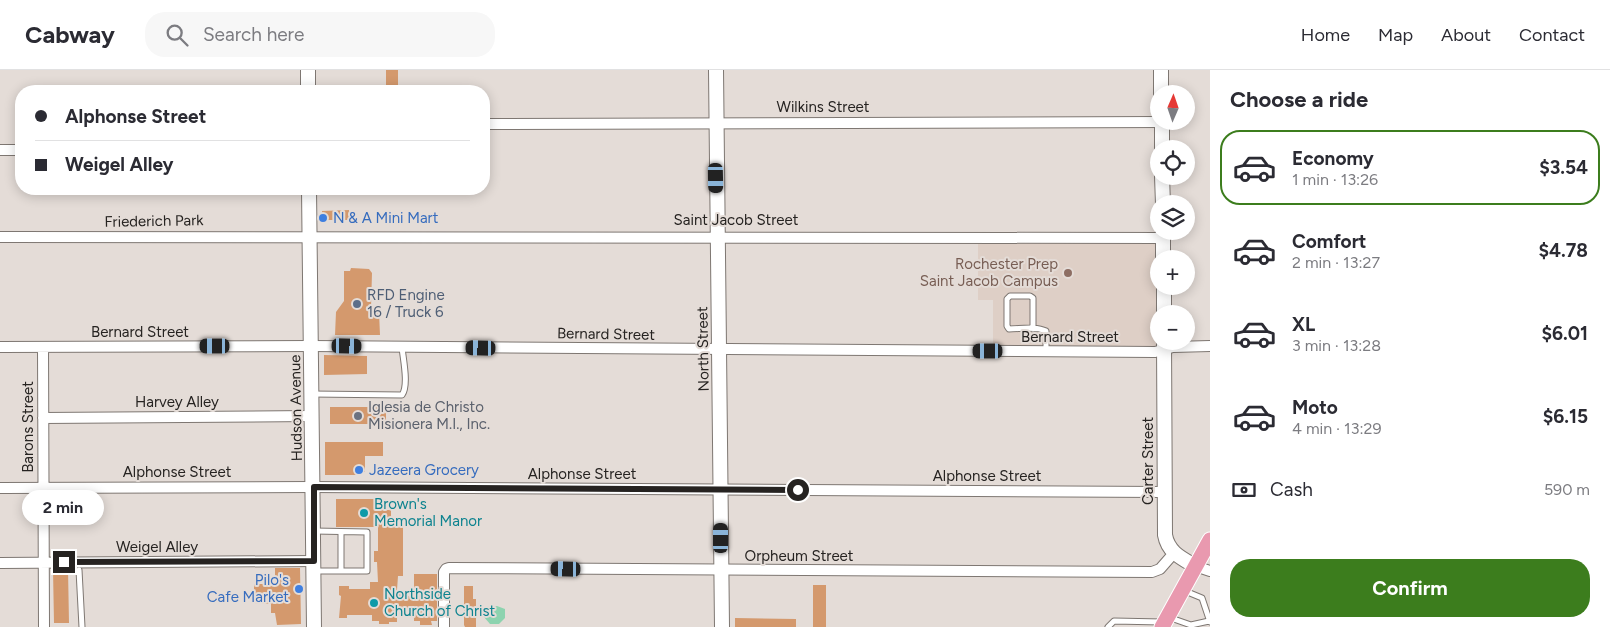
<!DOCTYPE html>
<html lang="en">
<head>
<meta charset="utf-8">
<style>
	body { margin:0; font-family:Figtree,sans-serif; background:#f7f7f7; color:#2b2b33; height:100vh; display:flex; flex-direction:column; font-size:19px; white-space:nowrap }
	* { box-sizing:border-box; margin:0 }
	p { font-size:16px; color:#7c7c81 }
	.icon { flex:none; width:28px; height:28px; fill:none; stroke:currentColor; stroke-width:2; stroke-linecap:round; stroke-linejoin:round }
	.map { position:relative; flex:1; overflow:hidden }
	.drawer { display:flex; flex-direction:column; background:#fff; width:400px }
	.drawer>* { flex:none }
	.hud { position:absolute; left:15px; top:15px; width:475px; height:110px; border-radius:20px; box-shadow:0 2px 12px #0003; display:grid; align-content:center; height:110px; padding:0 20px; background:#fff }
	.needle { width:32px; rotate:2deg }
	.fabs { position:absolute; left:1150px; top:15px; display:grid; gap:10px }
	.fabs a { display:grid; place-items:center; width:45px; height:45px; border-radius:50%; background:#fff; box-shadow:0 2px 12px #0003; font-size:25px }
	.end { position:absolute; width:22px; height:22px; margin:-11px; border:6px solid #262321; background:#fff; box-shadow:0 0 0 2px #fff }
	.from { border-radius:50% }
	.bubble { position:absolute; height:35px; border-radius:18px; background:#fff; box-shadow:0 2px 12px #0003; font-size:16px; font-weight:700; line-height:35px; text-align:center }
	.car { position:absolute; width:15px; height:30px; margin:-15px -8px; border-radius:6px; box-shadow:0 0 4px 1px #0007; background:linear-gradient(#222 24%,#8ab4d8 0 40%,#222 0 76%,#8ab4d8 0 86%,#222 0) }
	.hud b { display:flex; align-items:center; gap:18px; height:48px; font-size:19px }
	.hud b+b { border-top:1px solid #e1e1e2 }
	.hud i { width:12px; height:12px; background:#2b2b33 }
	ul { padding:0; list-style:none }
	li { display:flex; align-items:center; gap:15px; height:75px; margin:0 10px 8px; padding:0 10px; border:2px solid transparent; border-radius:20px }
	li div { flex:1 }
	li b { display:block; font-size:19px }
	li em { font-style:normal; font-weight:700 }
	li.active { border-color:#3c7d1d }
	li>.icon { width:45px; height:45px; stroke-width:1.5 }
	h2 { padding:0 20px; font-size:22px; line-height:60px }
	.pay { display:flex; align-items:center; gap:12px; height:55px; padding:0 20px; font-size:19px }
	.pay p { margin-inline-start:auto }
	.cta { display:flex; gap:10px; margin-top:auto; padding:10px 20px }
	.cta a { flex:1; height:58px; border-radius:20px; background:#3c7d1d; color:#fff; font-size:20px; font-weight:700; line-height:58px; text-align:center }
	header { display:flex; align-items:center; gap:30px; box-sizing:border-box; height:70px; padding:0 25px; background:#fff; border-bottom:1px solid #e1e1e2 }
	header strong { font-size:24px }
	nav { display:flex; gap:28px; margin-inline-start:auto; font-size:18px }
	.search { width:350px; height:45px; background:#f7f7f7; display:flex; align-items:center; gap:12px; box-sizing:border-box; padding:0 18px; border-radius:20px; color:#7c7c81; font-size:19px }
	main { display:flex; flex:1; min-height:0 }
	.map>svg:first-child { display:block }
	.built { fill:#decfc6 }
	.green { fill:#8dd3af }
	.building { fill:#d4996d }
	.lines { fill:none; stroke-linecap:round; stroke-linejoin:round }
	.lane-casing { stroke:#7e7772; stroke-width:7 }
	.street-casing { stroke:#7e7772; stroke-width:12 }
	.secondary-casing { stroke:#7e7772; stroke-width:16 }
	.primary-casing { stroke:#fff; stroke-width:17 }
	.lane { stroke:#fff; stroke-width:5 }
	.street { stroke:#fff; stroke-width:10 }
	.secondary { stroke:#fff; stroke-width:14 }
	.primary { stroke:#e999af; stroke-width:15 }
	.route { stroke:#262321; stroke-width:6 }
	.shop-dot { fill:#3f7fe0; stroke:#e4dcd7; stroke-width:2 }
	.education-dot { fill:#8d6e63; stroke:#e4dcd7; stroke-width:2 }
	.service-dot { fill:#5c6f8a; stroke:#e4dcd7; stroke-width:2 }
	.worship-dot { fill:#6b7280; stroke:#e4dcd7; stroke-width:2 }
	.culture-dot { fill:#0f9aa8; stroke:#e4dcd7; stroke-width:2 }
	.labels { text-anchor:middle; stroke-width:4; stroke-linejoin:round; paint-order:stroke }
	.street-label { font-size:15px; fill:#262321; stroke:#e4dcd7 }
	.shop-label { font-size:15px; fill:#366cbe; stroke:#e4dcd7; text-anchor:start }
	.education-label { font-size:15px; fill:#785e54; stroke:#e4dcd7; text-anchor:end }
	.service-label { font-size:15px; fill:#4e5e75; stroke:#e4dcd7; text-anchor:start }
	.worship-label { font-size:15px; fill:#5b616d; stroke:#e4dcd7; text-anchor:start }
	.culture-label { font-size:15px; fill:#0d838f; stroke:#e4dcd7; text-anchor:start }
</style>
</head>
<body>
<header>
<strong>Cabway</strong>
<div class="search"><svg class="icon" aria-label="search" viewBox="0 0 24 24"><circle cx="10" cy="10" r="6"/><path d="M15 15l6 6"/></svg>Search here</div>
<nav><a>Home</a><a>Map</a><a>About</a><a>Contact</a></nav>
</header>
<main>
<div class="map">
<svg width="1210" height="557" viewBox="0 0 1210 557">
	<rect width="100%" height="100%" fill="#e4dcd7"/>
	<path class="built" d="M979,170L1153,172L1157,176L1158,274L1153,277L993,276V230H978V173Z"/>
	<path class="green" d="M497,536L505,539V548L499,554H490L484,547V537Z"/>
	<path class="building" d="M386,0H398V15H386Z
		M349,140V150H322V141Z
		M351,198L369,199L372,203L371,237H378L379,242L380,265H335L336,242L344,231V201H350Z
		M324,285L367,286V304L324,305Z
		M330,337H386V354H330Z
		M325,372H383V386H365V402H356V405H325Z
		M336,429H386V440H391V454H403V506H398L397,520L414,529V504H437V551H431L432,555H420V551H414V536L397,546V552H389V554H379V551H372V545H347V548H339L341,526L339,525V516H349V519H370V512H378L377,492H374V481H378V457H336Z
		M275,498H300L301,554L277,555L275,543H271V534L254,533V514H275Z
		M68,499L69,553H54L53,500Z
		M813,515H826V557H813Z
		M464,516H473V529H476V557H465L464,555Z
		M735,548L796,549V557H735Z"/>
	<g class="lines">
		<g class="lane-casing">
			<path id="lane" d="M1033,259V228L1030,226H1010L1007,229V256L1009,259C1020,259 1036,256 1046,261V281
				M311,324L402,325C409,315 403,289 402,277
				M314,461L367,462V501H315
				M79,500L82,557
				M341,501V462
				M1185,521L1202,528L1210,552
				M1168,547L1191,555L1209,551
				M1108,557L1114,551L1162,552"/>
		</g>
		<g class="street-casing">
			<path id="street" d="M484,54L1162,52
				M0,80H21
				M0,167C388,164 776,165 1163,168
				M0,277L311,276L1155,282L1173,277L1210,276
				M43,277L44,557
				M43,348L311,346
				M0,418L313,417L1163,422
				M0,493L314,491
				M1195,496L1210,501
				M444,557V502L446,499L449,498L1152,502L1160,499L1174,483"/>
		</g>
		<g class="secondary-casing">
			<path id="secondary" d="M308,0V21
				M716,0L722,557
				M1161,0V24
				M1162,51V79
				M1162,106L1163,134
				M309,119L314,557
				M1163,161V189
				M1164,216V244
				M1164,271L1165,465C1168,482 1181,488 1195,496"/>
		</g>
		<g class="primary-casing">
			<path id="primary" d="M1162,557L1210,470"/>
		</g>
		<use href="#lane" class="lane"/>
		<use href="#street" class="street"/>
		<use href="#secondary" class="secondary"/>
		<use href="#primary" class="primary"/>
	</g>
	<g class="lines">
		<path class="route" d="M64,492L314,491V417L798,420"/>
	</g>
	<g class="shop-dot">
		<circle cx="323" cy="148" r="5"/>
		<circle cx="359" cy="400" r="5"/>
		<circle cx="299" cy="519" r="5"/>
	</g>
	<circle class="education-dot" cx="1068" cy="203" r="5"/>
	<circle class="service-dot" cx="357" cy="234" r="5"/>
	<circle class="worship-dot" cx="358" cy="346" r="5"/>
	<g class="culture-dot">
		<circle cx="364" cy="443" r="5"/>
		<circle cx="374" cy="533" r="5"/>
	</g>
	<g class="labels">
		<g class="street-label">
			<text x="823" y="42">Wilkins Street</text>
			<text x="736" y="155">Saint Jacob Street</text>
			<text transform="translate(154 151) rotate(-1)" y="5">Friederich Park</text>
			<text x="140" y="267">Bernard Street</text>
			<text transform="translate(606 264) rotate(1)" y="5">Bernard Street</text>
			<text x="1070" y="272">Bernard Street</text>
			<text transform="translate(703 279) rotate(-91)" y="5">North Street</text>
			<text x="177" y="337">Harvey Alley</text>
			<text transform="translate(296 338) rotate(-91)" y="5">Hudson Avenue</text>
			<text transform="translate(28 357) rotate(-90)" y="5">Barons Street</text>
			<text transform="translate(1148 391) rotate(-90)" y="5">Carter Street</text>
			<text x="177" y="407">Alphonse Street</text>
			<text x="582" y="409">Alphonse Street</text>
			<text x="987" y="411">Alphonse Street</text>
			<text x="157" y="482">Weigel Alley</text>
			<text x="799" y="491">Orpheum Street</text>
		</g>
		<g class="shop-label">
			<text x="333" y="153">N &amp; A Mini Mart</text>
			<text x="369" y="405">Jazeera Grocery</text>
			<text x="289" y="515" text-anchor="end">Pilo's<tspan x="289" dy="17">Cafe Market</tspan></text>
		</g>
		<g class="education-label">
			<text x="1058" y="199">Rochester Prep<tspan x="1058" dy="17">Saint Jacob Campus</tspan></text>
		</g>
		<g class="service-label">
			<text x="367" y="230">RFD Engine<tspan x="367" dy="17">16 / Truck 6</tspan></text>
		</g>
		<g class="worship-label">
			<text x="368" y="342">Iglesia de Christo<tspan x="368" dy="17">Misionera M.I., Inc.</tspan></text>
		</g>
		<g class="culture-label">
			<text x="374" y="439">Brown's<tspan x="374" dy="17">Memorial Manor</tspan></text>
			<text x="384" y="529">Northside<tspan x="384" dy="17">Church of Christ</tspan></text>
		</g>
	</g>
</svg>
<div class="fabs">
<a><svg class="needle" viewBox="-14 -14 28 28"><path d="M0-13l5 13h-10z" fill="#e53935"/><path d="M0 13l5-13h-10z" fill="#7c7c81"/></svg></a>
<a><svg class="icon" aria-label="locate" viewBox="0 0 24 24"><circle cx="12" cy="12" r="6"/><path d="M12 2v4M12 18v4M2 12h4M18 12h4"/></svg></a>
<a><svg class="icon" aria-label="layers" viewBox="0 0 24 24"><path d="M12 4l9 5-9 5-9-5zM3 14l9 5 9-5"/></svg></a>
<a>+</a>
<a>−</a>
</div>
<i class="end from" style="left:798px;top:420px"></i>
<i class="end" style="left:64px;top:492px"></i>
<div class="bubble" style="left:22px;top:420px;width:82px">2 min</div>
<i class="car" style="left:716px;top:108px;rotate:179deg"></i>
<i class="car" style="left:215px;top:276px;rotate:270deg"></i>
<i class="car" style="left:347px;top:276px;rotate:91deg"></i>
<i class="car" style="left:481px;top:278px;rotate:271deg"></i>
<i class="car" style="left:988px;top:281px;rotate:270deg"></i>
<i class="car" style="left:721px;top:468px;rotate:0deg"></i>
<i class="car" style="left:566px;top:499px;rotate:271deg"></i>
<div class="hud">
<b><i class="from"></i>Alphonse Street</b>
<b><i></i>Weigel Alley</b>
</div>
</div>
<section class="drawer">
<h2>Choose a ride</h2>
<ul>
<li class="active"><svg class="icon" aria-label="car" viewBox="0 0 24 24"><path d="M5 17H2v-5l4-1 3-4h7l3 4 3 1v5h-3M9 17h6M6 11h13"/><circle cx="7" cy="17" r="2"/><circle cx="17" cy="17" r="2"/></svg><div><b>Economy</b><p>1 min · 13:26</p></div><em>$3.54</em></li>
<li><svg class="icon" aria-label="car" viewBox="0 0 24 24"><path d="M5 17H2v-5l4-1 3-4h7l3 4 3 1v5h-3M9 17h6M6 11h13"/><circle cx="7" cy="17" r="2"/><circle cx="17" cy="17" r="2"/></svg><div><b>Comfort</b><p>2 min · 13:27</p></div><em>$4.78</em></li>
<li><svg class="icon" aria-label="car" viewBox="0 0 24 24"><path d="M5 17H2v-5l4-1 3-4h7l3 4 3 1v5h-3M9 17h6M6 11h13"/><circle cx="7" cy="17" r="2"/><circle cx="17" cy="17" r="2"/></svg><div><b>XL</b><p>3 min · 13:28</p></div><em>$6.01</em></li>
<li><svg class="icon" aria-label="car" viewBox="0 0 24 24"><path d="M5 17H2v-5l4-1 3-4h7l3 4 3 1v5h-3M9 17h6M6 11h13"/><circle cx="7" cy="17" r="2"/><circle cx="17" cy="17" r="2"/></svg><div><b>Moto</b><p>4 min · 13:29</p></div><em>$6.15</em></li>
</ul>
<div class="pay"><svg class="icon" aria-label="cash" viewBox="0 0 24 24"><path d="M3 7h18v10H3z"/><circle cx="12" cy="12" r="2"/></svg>Cash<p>590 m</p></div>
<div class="cta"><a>Confirm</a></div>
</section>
</main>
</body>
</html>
